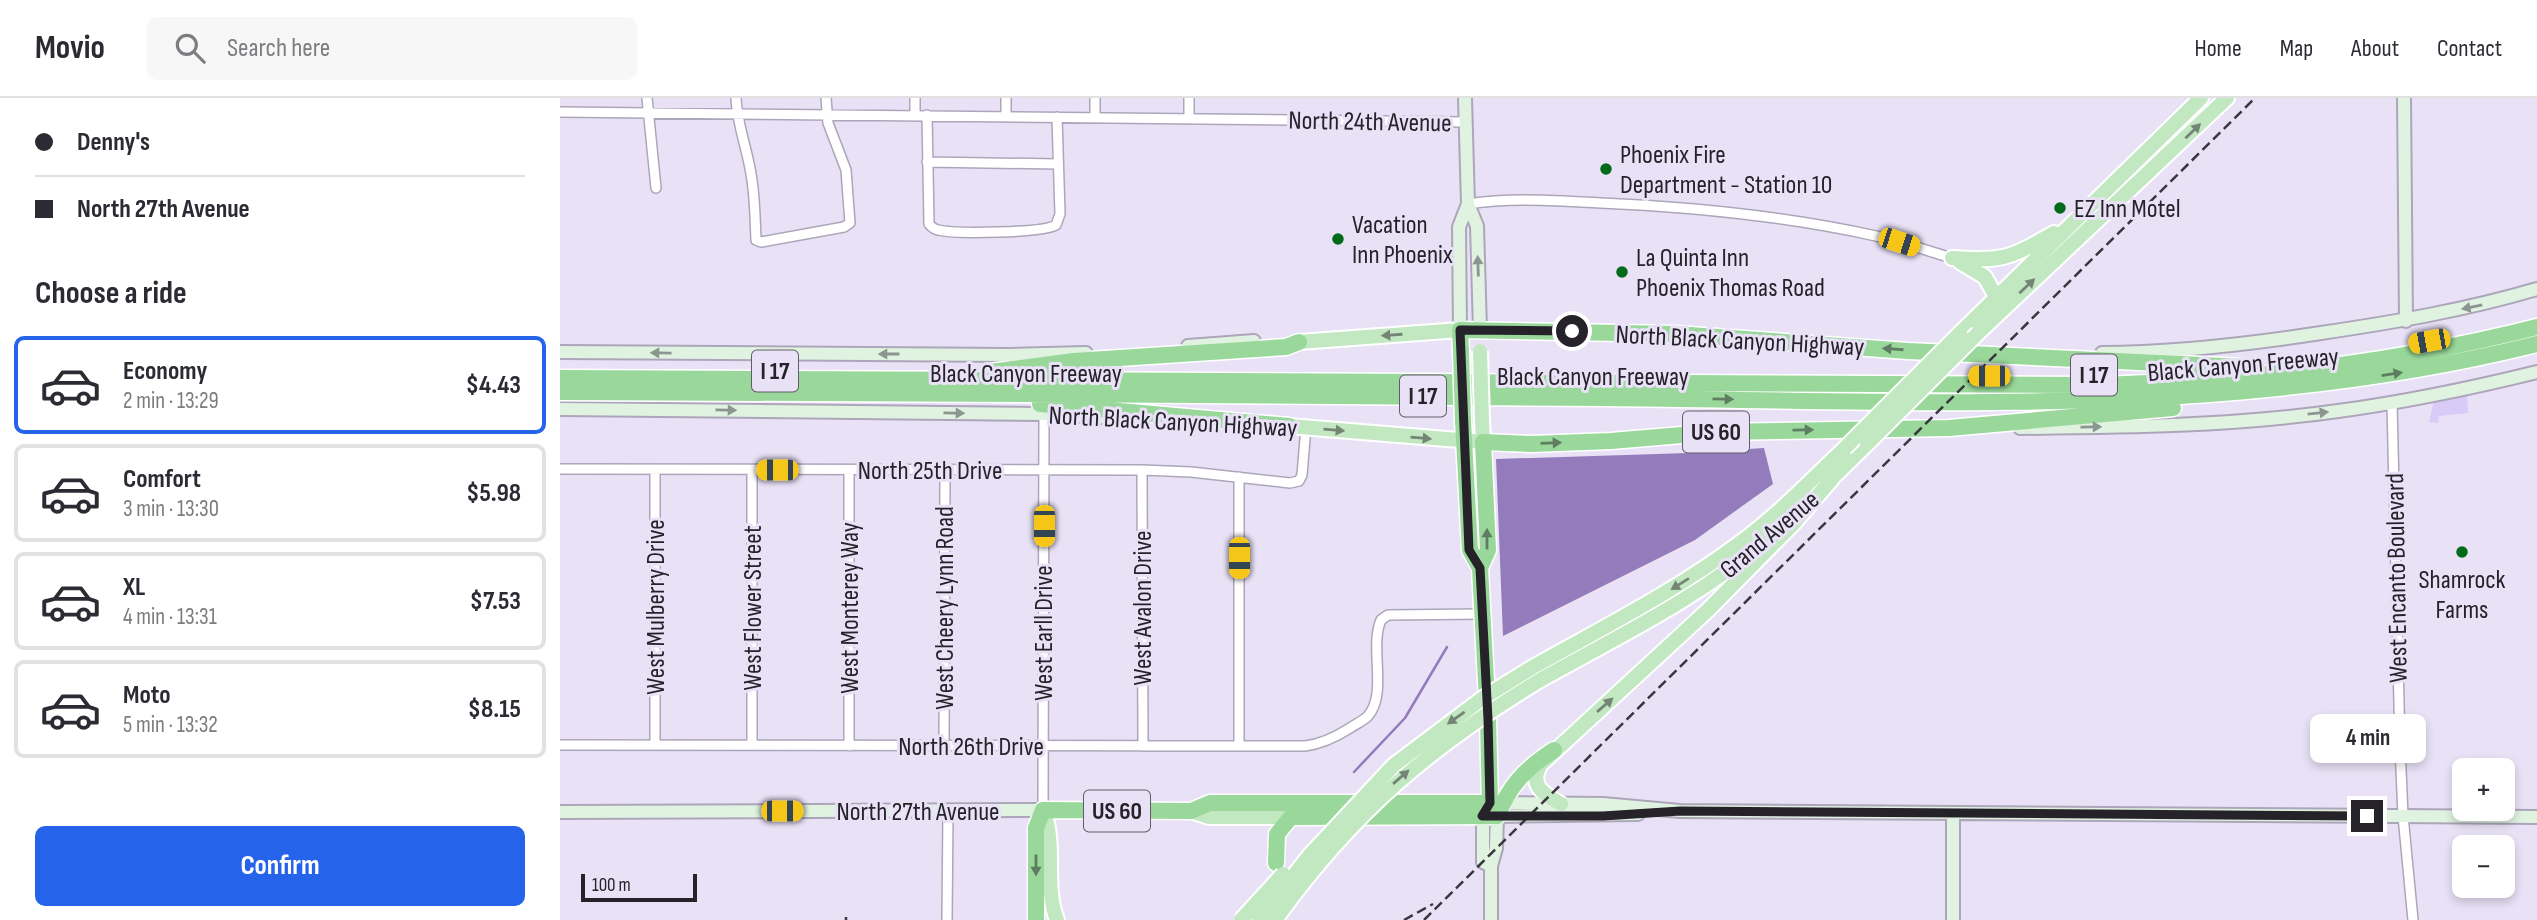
<!DOCTYPE html>
<html lang="en">
<head>
<meta charset="utf-8">
<style>
	body { margin:0; font-family:"Sofia Sans Condensed",sans-serif; background:#f7f7f7; color:#2b2b33; height:100vh; display:flex; flex-direction:column; font-size:26px; white-space:nowrap }
	* { box-sizing:border-box; margin:0 }
	p { font-size:23px; color:#7c7c81 }
	.icon { flex:none; width:38px; height:38px; fill:none; stroke:currentColor; stroke-width:2; stroke-linecap:round; stroke-linejoin:round }
	.map { position:relative; flex:1; overflow:hidden }
	.side { display:flex; flex-direction:column; background:#fff; width:560px }
	.side>* { flex:none }
	.hud { display:grid; align-content:center; height:154px; padding:0 35px; background:#fff }
	.tools { position:absolute; left:1892px; top:660px; display:grid; gap:14px }
	.tools a { display:grid; place-items:center; width:63px; height:63px; border-radius:10px; background:#fff; box-shadow:0 4px 10px #0003; font-size:35px }
	.scale { position:absolute; left:21px; bottom:18px; width:116px; box-sizing:border-box; padding-left:7px; border:4px solid #25222a; border-top:0; font-size:19px; line-height:24px; white-space:nowrap; color:#25222a; -webkit-text-stroke:5px #e9e2f7; paint-order:stroke }
	.end { position:absolute; width:32px; height:32px; margin:-16px; border:9px solid #25222a; background:#fff; box-shadow:0 0 0 4px #fff }
	.from { border-radius:50% }
	.bubble { position:absolute; height:49px; border-radius:10px; background:#fff; box-shadow:0 4px 10px #0003; font-size:23px; font-weight:700; line-height:49px; text-align:center }
	.car { position:absolute; width:21px; height:42px; margin:-21px -10px; border-radius:9px; box-shadow:0 0 5px 2px #0007; background:linear-gradient(#f5c518 24%,#345 0 40%,#f5c518 0 76%,#345 0 86%,#f5c518 0) }
	.hud b { display:flex; align-items:center; gap:24px; height:66px; font-size:26px }
	.hud b+b { border-top:2px solid #e1e1e2 }
	.hud i { width:18px; height:18px; background:#2b2b33 }
	ul { padding:0; list-style:none }
	li { display:flex; align-items:center; gap:21px; height:98px; margin:0 14px 10px; padding:0 21px; border:4px solid #e1e1e2; border-radius:10px }
	li div { flex:1 }
	li b { display:block; font-size:26px }
	li em { font-style:normal; font-weight:700 }
	li.current { border-color:#2563eb }
	li>.icon { width:63px; height:63px; stroke-width:1.5 }
	h2 { padding:0 35px; font-size:32px; line-height:84px }
	.action { display:flex; gap:14px; margin-top:auto; padding:14px 35px }
	.action a { flex:1; height:80px; border-radius:10px; background:#2563eb; color:#fff; font-size:28px; font-weight:700; line-height:80px; text-align:center }
	header { display:flex; align-items:center; gap:42px; box-sizing:border-box; height:98px; padding:0 35px; background:#fff; border-bottom:2px solid #e1e1e2 }
	header strong { font-size:33px }
	nav { display:flex; gap:38px; margin-inline-start:auto; font-size:24px }
	.search { width:490px; height:63px; background:#f7f7f7; display:flex; align-items:center; gap:18px; box-sizing:border-box; padding:0 24px; border-radius:10px; color:#7c7c81; font-size:26px }
	main { display:flex; flex:1; min-height:0 }
	.map>svg:first-child { display:block }
	.green { fill:#dacaf8 }
	.water { fill:#937bbc }
	.lines { fill:none; stroke-linecap:round; stroke-linejoin:round }
	.stream { stroke:#937bbc; stroke-width:2.5 }
	.street-casing { stroke:#ada6ba; stroke-width:12 }
	.secondary-casing { stroke:#ada6ba; stroke-width:16 }
	.primary-casing { stroke:#fff; stroke-width:18 }
	.highway-casing { stroke:#fff; stroke-width:19 }
	.street { stroke:#fff; stroke-width:9 }
	.secondary { stroke:#e0f3e1; stroke-width:12 }
	.primary { stroke:#c2e8c2; stroke-width:14 }
	.highway { stroke:#99d89a; stroke-width:16 }
	.rail { stroke:#39363f; stroke-width:2.5; stroke-dasharray:10 5; stroke-linecap:butt }
	.primary-bridge-casing { stroke:#fff; stroke-width:18; stroke-linecap:butt }
	.highway-bridge-casing { stroke:#fff; stroke-width:19; stroke-linecap:butt }
	.primary-bridge { stroke:#c2e8c2; stroke-width:14 }
	.highway-bridge { stroke:#99d89a; stroke-width:16 }
	.oneway { fill:#748576 }
	.oneway2 { fill:#8c958f }
	.oneway3 { fill:#5f7d62 }
	.route { stroke:#25222a; stroke-width:9 }
	.poi-dot { fill:#006a18; stroke:#e9e2f7; stroke-width:2.5 }
	.labels { text-anchor:middle; stroke-width:6; stroke-linejoin:round; paint-order:stroke }
	.shield { fill:#e9e2f7; stroke:#605c68; stroke-width:2 }
	.shield-label { font-size:24px; font-weight:bold; fill:#25222a }
	.street-label { font-size:26px; fill:#25222a; stroke:#e9e2f7 }
	.poi-label { font-size:26px; fill:#25222a; stroke:#e9e2f7; text-anchor:start }
</style>
</head>
<body>
<header>
<strong>Movio</strong>
<div class="search"><svg class="icon" aria-label="search" viewBox="0 0 24 24"><circle cx="10" cy="10" r="6"/><path d="M15 15l6 6"/></svg>Search here</div>
<nav><a>Home</a><a>Map</a><a>About</a><a>Contact</a></nav>
</header>
<main>
<section class="side">
<div class="hud">
<b><i class="from"></i>Denny's</b>
<b><i></i>North 27th Avenue</b>
</div>
<h2>Choose a ride</h2>
<ul>
<li class="current"><svg class="icon" aria-label="car" viewBox="0 0 24 24"><path d="M5 17H2v-5l4-1 3-4h7l3 4 3 1v5h-3M9 17h6M6 11h13"/><circle cx="7" cy="17" r="2"/><circle cx="17" cy="17" r="2"/></svg><div><b>Economy</b><p>2 min · 13:29</p></div><em>$4.43</em></li>
<li><svg class="icon" aria-label="car" viewBox="0 0 24 24"><path d="M5 17H2v-5l4-1 3-4h7l3 4 3 1v5h-3M9 17h6M6 11h13"/><circle cx="7" cy="17" r="2"/><circle cx="17" cy="17" r="2"/></svg><div><b>Comfort</b><p>3 min · 13:30</p></div><em>$5.98</em></li>
<li><svg class="icon" aria-label="car" viewBox="0 0 24 24"><path d="M5 17H2v-5l4-1 3-4h7l3 4 3 1v5h-3M9 17h6M6 11h13"/><circle cx="7" cy="17" r="2"/><circle cx="17" cy="17" r="2"/></svg><div><b>XL</b><p>4 min · 13:31</p></div><em>$7.53</em></li>
<li><svg class="icon" aria-label="car" viewBox="0 0 24 24"><path d="M5 17H2v-5l4-1 3-4h7l3 4 3 1v5h-3M9 17h6M6 11h13"/><circle cx="7" cy="17" r="2"/><circle cx="17" cy="17" r="2"/></svg><div><b>Moto</b><p>5 min · 13:32</p></div><em>$8.15</em></li>
</ul>
<div class="action"><a>Confirm</a></div>
</section>
<div class="map">
<svg width="1977" height="822" viewBox="0 0 1977 822">
	<rect width="100%" height="100%" fill="#e9e2f7"/>
	<path class="green" d="M1907,295L1908,315L1879,318L1878,325L1869,324L1874,302Z"/>
	<path class="water" d="M1204,350L1213,386L1135,442L943,538L936,361L1128,355Z"/>
	<g class="lines">
		<path class="stream" d="M794,674L845,620L887,549"/>
		<g class="street-casing">
			<path id="street" d="M87,0L96,90
				M176,0C177,26 187,50 191,76C195,98 195,120 196,142L201,144L284,129L290,125L286,72L268,25L266,0
				M355,0V17
				M446,0V18
				M535,0V19
				M629,0V20
				M0,14L906,24
				M367,17L369,126C373,130 373,131 378,132C395,136 483,135 496,127L500,116L497,19
				M367,64L498,66
				M908,106C952,99 997,103 1041,105C1132,109 1226,118 1316,138C1341,143 1367,153 1392,160
				M1832,305L1840,648L1843,718L1853,822
				M0,371L582,372L631,374L730,385L739,383L742,377L746,329
				M95,372V647
				M289,372V648
				M582,372L583,648
				M679,379V647
				M0,647L745,648C762,646 776,639 790,630C796,626 803,623 808,618C828,595 809,549 821,522L828,517L922,516
				M192,647V372
				M384,648L385,372
				M483,712L484,316
				M387,822L388,713"/>
		</g>
		<g class="secondary-casing">
			<path id="secondary" d="M905,0L908,106L917,128L920,232
				M1844,0L1846,223
				M900,232L899,129L908,106
				M628,248L694,243
				M0,254L450,257L526,255
				M1542,255C1616,255 1689,246 1761,235C1835,224 1906,212 1977,191
				M0,311L484,316L556,320
				M1460,330C1566,329 1673,328 1778,313C1845,304 1912,290 1977,274
				M0,714L483,712
				M1393,716V822
				M931,768L923,764V718L930,705L1043,706L1120,713L1977,719
				M931,822V768L936,750L937,718L1078,716"/>
		</g>
		<g class="primary-casing">
			<path id="primary" d="M1392,160C1443,164 1450,160 1494,135
				M1400,164L1425,179L1436,199
				M1400,235L1641,0
				M1418,235L1667,0
				M739,244L900,232
				M729,328L923,344L922,322
				M1267,385L1307,346
				M973,569C1044,529 1116,493 1181,444C1218,417 1251,382 1285,350
				M982,581C1059,538 1139,500 1206,442
				M1001,706C983,696 968,687 981,666L1148,512L1234,425L1272,381
				M483,712C497,748 483,786 497,822
				M631,713L649,719H731"/>
		</g>
		<g class="highway-casing">
			<path id="highway" d="M901,253L900,232L1116,236L1348,253L1683,269
				M430,274L514,263L726,249L739,244
				M0,280L1543,287C1689,282 1835,265 1977,229
				M0,294C349,296 697,296 1046,300C1357,303 1672,322 1977,246
				M480,306L729,328
				M903,323L910,452L920,470L928,621L930,705L937,718
				M920,470L928,452L923,344L972,346L1051,343L1157,334L1389,330L1613,310
				M937,718C950,687 965,671 994,652
				M716,765L717,736L731,719L937,718
				M476,822V730L483,712L631,713L650,705H930"/>
		</g>
		<use href="#street" class="street"/>
		<use href="#secondary" class="secondary"/>
		<use href="#primary" class="primary"/>
		<use href="#highway" class="highway"/>
		<path class="rail" d="M286,819V822
			M844,822L873,806
			M864,822L1695,0"/>
		<g class="primary-bridge-casing">
			<path id="primary-bridge" d="M920,253L922,322
				M1307,346L1418,235
				M1285,350L1400,235
				M681,822L723,776
				M699,822L749,758L834,667L923,600L973,569
				M715,822C792,715 869,649 982,581"/>
		</g>
		<g class="highway-bridge-casing">
			<path id="highway-bridge" d="M901,253L903,323"/>
		</g>
		<use href="#primary-bridge" class="primary-bridge"/>
		<use href="#highway-bridge" class="highway-bridge"/>
	</g>
	<defs><path id="oneway-solid" d="M-6-.8H1V-3.2L6.5 0L1 3.2V.8H-6Z" transform="scale(1.75)"/></defs>
	<g class="oneway">
		<use href="#oneway-solid" transform="translate(1633 33) rotate(-44)"/>
		<use href="#oneway-solid" transform="translate(1467 188) rotate(-43)"/>
		<use href="#oneway-solid" transform="translate(832 237) rotate(176)"/>
		<use href="#oneway-solid" transform="translate(774 332) rotate(5)"/>
		<use href="#oneway-solid" transform="translate(861 340) rotate(5)"/>
		<use href="#oneway-solid" transform="translate(1120 486) rotate(148)"/>
		<use href="#oneway-solid" transform="translate(1045 607) rotate(-41)"/>
		<use href="#oneway-solid" transform="translate(896 620) rotate(145)"/>
		<use href="#oneway-solid" transform="translate(841 679) rotate(-41)"/>
	</g>
	<g class="oneway2">
		<use href="#oneway-solid" transform="translate(918 168) rotate(-92)"/>
		<use href="#oneway-solid" transform="translate(1912 209) rotate(168)"/>
		<use href="#oneway-solid" transform="translate(101 255) rotate(-179)"/>
		<use href="#oneway-solid" transform="translate(329 256) rotate(-180)"/>
		<use href="#oneway-solid" transform="translate(166 312) rotate(1)"/>
		<use href="#oneway-solid" transform="translate(394 315) rotate(1)"/>
		<use href="#oneway-solid" transform="translate(1758 315) rotate(-6)"/>
		<use href="#oneway-solid" transform="translate(1531 329) rotate(-1)"/>
	</g>
	<g class="oneway3">
		<use href="#oneway-solid" transform="translate(1333 251) rotate(-176)"/>
		<use href="#oneway-solid" transform="translate(1832 276) rotate(-9)"/>
		<use href="#oneway-solid" transform="translate(1163 301) rotate(1)"/>
		<use href="#oneway-solid" transform="translate(1243 332) rotate(-1)"/>
		<use href="#oneway-solid" transform="translate(991 345) rotate(-2)"/>
		<use href="#oneway-solid" transform="translate(927 441) rotate(-90)"/>
		<use href="#oneway-solid" transform="translate(476 767) rotate(90)"/>
	</g>
	<g class="lines">
		<path class="route" d="M1012,233L900,232L909,452L920,470L928,621L930,705L922,718H1043L1120,713L1807,718"/>
	</g>
	<g class="poi-dot">
		<circle cx="1046" cy="71" r="7"/>
		<circle cx="1500" cy="110" r="7"/>
		<circle cx="778" cy="141" r="7"/>
		<circle cx="1062" cy="174" r="7"/>
		<circle cx="1902" cy="454" r="7"/>
	</g>
	<g class="labels">
		<g class="shield">
			<rect x="192" y="252.5" width="46" height="41" rx="5"/>
			<rect x="1511" y="256.5" width="46" height="41" rx="5"/>
			<rect x="840" y="277.5" width="46" height="41" rx="5"/>
			<rect x="1123" y="313.5" width="66" height="41" rx="5"/>
			<rect x="524" y="692.5" width="66" height="41" rx="5"/>
		</g>
		<g class="shield-label">
			<text x="215" y="281">I 17</text>
			<text x="1534" y="285">I 17</text>
			<text x="863" y="306">I 17</text>
			<text x="1156" y="342">US 60</text>
			<text x="557" y="721">US 60</text>
		</g>
		<g class="street-label">
			<text transform="translate(810 23) rotate(1)" y="9">North 24th Avenue</text>
			<text transform="translate(1180 242) rotate(3)" y="9">North Black Canyon Highway</text>
			<text transform="translate(1683 266) rotate(-5)" y="9">Black Canyon Freeway</text>
			<text x="466" y="284">Black Canyon Freeway</text>
			<text x="1033" y="287">Black Canyon Freeway</text>
			<text transform="translate(613 323) rotate(3)" y="9">North Black Canyon Highway</text>
			<text x="370" y="381">North 25th Drive</text>
			<text transform="translate(1209 436) rotate(-40)" y="9">Grand Avenue</text>
			<text transform="translate(1836 480) rotate(-91)" y="9">West Encanto Boulevard</text>
			<text transform="translate(95 509) rotate(-90)" y="9">West Mulberry Drive</text>
			<text transform="translate(192 510) rotate(-90)" y="9">West Flower Street</text>
			<text transform="translate(289 510) rotate(-90)" y="9">West Monterey Way</text>
			<text transform="translate(384 510) rotate(-90)" y="9">West Cheery Lynn Road</text>
			<text transform="translate(582 510) rotate(-90)" y="9">West Avalon Drive</text>
			<text transform="translate(483 535) rotate(-90)" y="9">West Earll Drive</text>
			<text x="411" y="657">North 26th Drive</text>
			<text x="358" y="722">North 27th Avenue</text>
		</g>
		<g class="poi-label">
			<text x="1060" y="65">Phoenix Fire<tspan x="1060" dy="30">Department - Station 10</tspan></text>
			<text x="1514" y="119">EZ Inn Motel</text>
			<text x="792" y="135">Vacation<tspan x="792" dy="30">Inn Phoenix</tspan></text>
			<text x="1076" y="168">La Quinta Inn<tspan x="1076" dy="30">Phoenix Thomas Road</tspan></text>
			<text x="1902" y="490" text-anchor="middle">Shamrock<tspan x="1902" dy="30">Farms</tspan></text>
		</g>
	</g>
</svg>
<div class="tools">
<a>+</a>
<a>−</a>
</div>
<div class="scale">100 m</div>
<i class="end from" style="left:1012px;top:233px"></i>
<i class="end" style="left:1807px;top:718px"></i>
<div class="bubble" style="left:1750px;top:616px;width:116px">4 min</div>
<i class="car" style="left:1339px;top:144px;rotate:108deg"></i>
<i class="car" style="left:1869px;top:243px;rotate:260deg"></i>
<i class="car" style="left:1429px;top:278px;rotate:270deg"></i>
<i class="car" style="left:217px;top:372px;rotate:270deg"></i>
<i class="car" style="left:484px;top:428px;rotate:180deg"></i>
<i class="car" style="left:679px;top:460px;rotate:180deg"></i>
<i class="car" style="left:222px;top:713px;rotate:90deg"></i>
</div>
</main>
</body>
</html>
